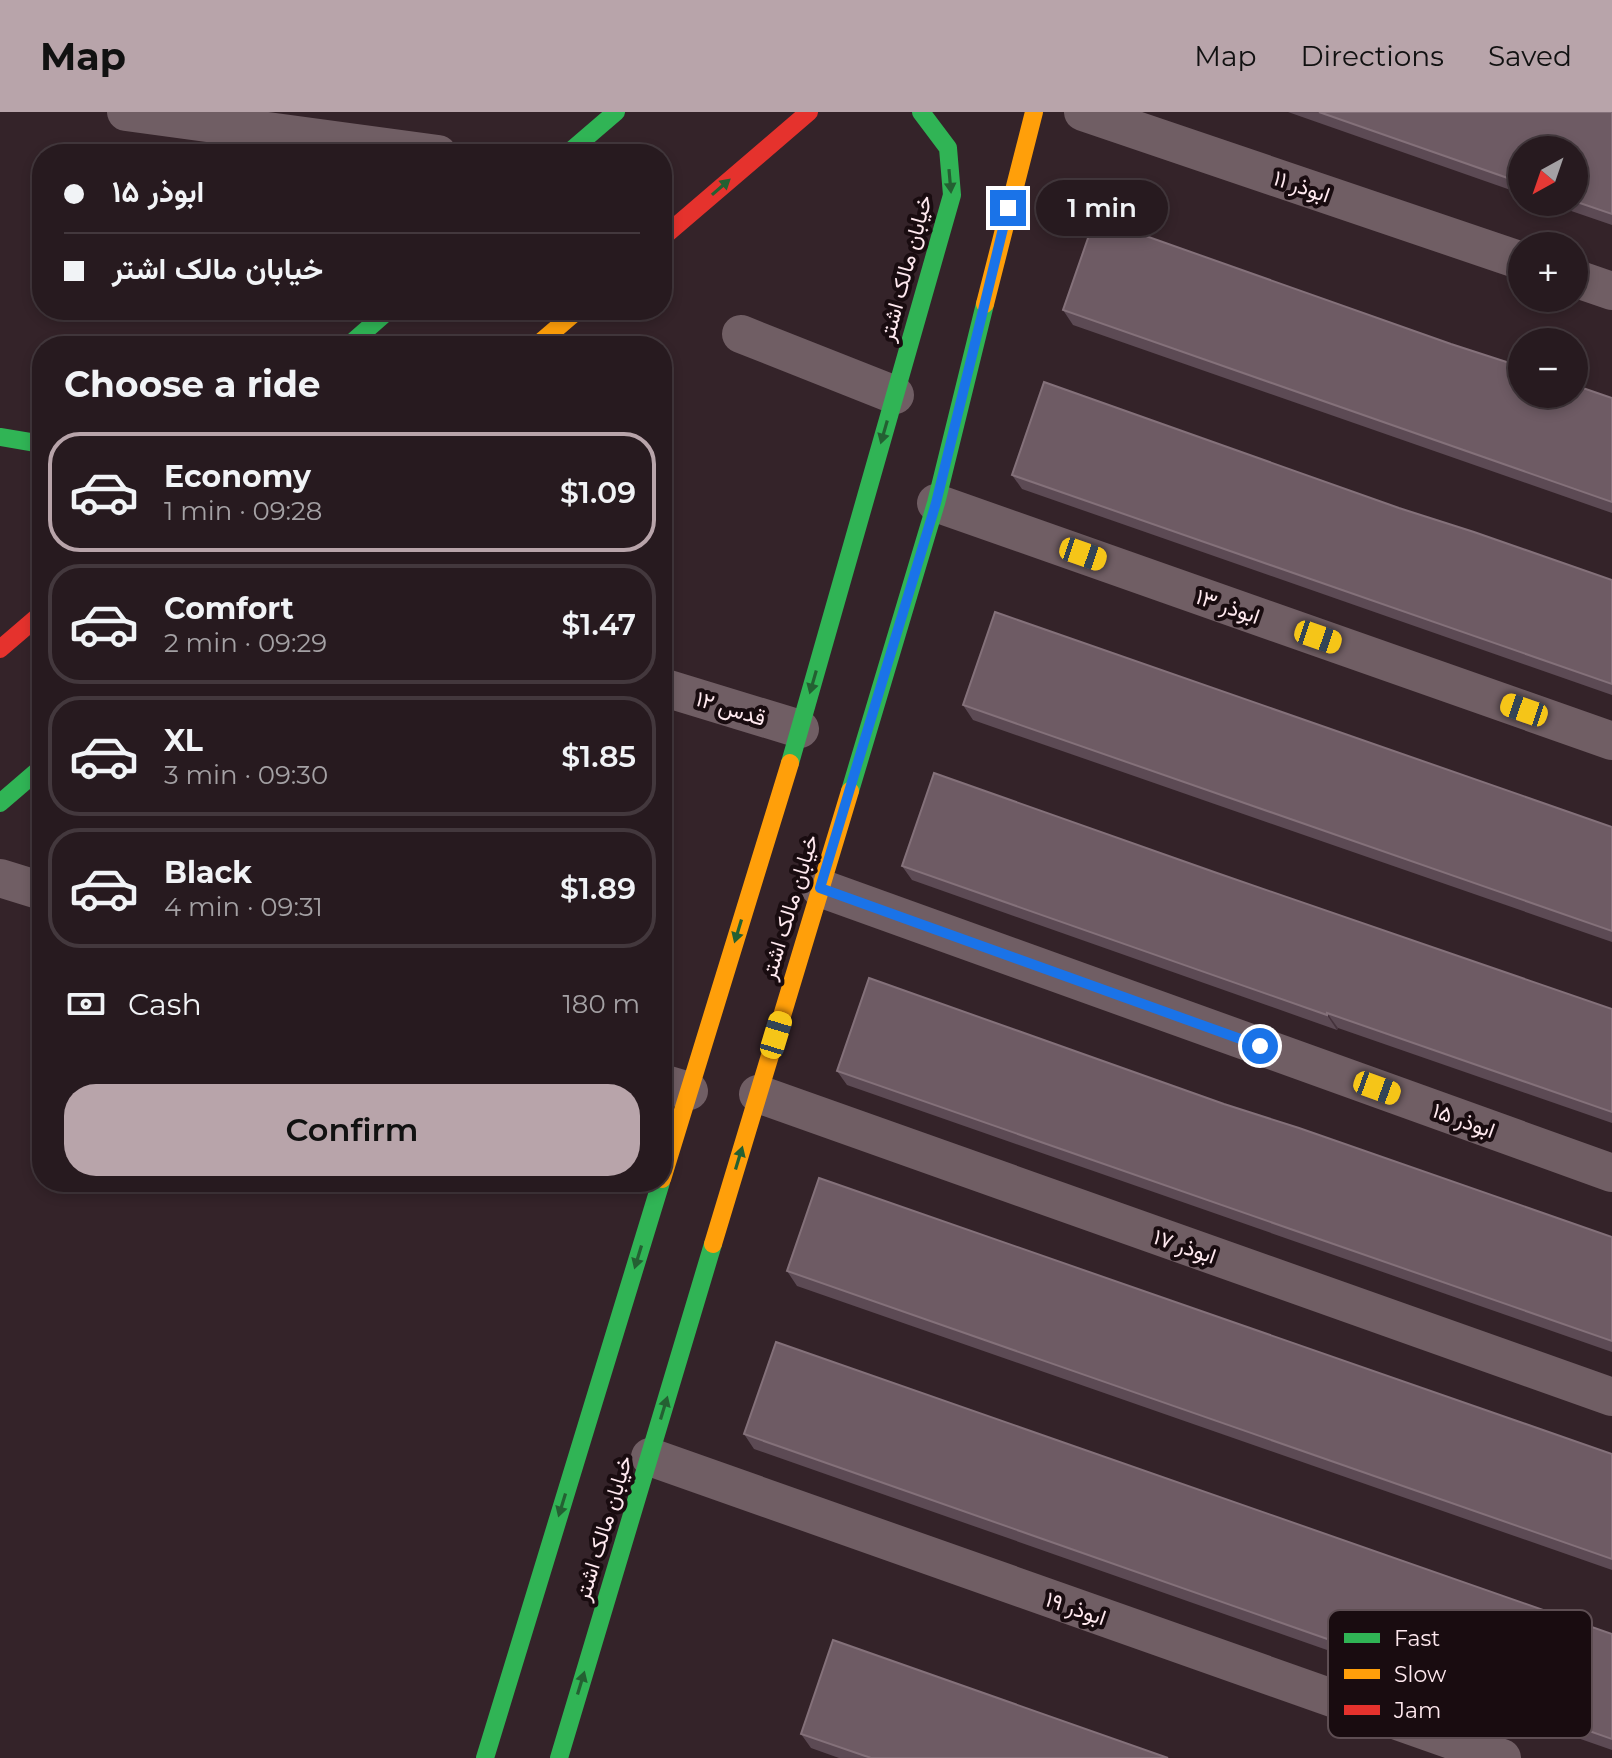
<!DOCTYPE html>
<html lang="en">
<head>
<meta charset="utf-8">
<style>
	body { margin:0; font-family:Montserrat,Vazirmatn,sans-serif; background:#2f2328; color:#f1f3f6; height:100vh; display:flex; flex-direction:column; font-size:30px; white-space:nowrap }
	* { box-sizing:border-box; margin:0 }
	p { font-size:26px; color:#a4a1a4 }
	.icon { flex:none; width:44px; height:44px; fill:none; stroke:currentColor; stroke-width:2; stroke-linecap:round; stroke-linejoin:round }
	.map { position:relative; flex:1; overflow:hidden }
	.panel { position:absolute; left:32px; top:224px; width:640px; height:856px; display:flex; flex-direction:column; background:#271a1f; border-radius:32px; box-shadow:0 4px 12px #0003,0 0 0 2px #43383d }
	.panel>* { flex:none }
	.guide { position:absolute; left:32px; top:32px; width:640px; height:176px; border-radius:32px; box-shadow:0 4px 12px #0003,0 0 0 2px #43383d; display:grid; align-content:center; height:176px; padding:0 32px; background:#271a1f }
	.needle { width:52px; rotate:220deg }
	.buttons { position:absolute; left:1508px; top:24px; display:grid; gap:16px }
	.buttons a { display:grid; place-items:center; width:80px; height:80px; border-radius:50%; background:#271a1f; box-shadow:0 4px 12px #0003,0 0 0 2px #43383d; font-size:40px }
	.end { position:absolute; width:36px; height:36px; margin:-18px; border:10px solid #1a73e8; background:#fff; box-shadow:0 0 0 4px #fff }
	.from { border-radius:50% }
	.bubble { position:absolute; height:56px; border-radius:28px; background:#271a1f; box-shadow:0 4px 12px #0003,0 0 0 2px #43383d; font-size:26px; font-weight:600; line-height:56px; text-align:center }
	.car { position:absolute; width:24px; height:48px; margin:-24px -12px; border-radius:10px; box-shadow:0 0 6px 2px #0007; background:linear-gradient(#f5c518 24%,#345 0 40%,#f5c518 0 76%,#345 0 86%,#f5c518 0) }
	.guide b { display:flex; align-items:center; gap:28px; height:76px; font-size:30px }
	.guide b+b { border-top:2px solid #43383d }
	.guide i { width:20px; height:20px; background:#f1f3f6 }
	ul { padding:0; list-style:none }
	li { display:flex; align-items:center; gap:24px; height:120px; margin:0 16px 12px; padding:0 16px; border:4px solid #43383d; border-radius:32px }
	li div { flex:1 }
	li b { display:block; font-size:30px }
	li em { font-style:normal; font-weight:600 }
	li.active { border-color:#b8a4aa }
	li>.icon { width:72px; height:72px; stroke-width:1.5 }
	h2 { padding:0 32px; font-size:36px; line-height:96px }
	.pay { display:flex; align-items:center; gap:20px; height:88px; padding:0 32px; font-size:30px }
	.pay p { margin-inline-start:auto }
	.action { display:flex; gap:16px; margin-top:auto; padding:16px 32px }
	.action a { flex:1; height:92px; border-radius:32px; background:#b8a4aa; color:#111; font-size:32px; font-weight:600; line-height:92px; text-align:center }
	header { display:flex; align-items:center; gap:48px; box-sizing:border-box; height:112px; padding:0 40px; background:#b8a4aa; color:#111 }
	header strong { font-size:38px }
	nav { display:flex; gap:44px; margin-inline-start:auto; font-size:28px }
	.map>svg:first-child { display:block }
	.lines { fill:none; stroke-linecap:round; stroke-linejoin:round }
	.street { stroke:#705e64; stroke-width:38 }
	.fast { stroke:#30b455; stroke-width:18 }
	.slow { stroke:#ff9f0a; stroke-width:18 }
	.jam { stroke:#e5322d; stroke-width:18 }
	.wall { fill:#5c4a54 }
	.shaded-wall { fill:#45333c }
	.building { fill:#6e5b64; stroke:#84717a; stroke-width:2 }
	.oneway { fill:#246032 }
	.route { stroke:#1a73e8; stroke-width:10 }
	.labels { text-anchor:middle; stroke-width:8; stroke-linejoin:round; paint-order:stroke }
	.street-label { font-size:22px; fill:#ffe9ef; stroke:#190c10 }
	.key { fill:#190c10; stroke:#5e4e53; stroke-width:2 }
	.key-label { font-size:22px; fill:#ffe9ef }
</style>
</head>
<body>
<header>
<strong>Map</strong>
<nav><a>Map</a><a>Directions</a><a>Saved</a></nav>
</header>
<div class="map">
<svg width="1612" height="1646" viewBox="0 0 1612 1646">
	<rect width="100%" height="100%" fill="#342329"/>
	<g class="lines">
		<path class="street" d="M126,0L438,42
			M1083,0L1522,149
			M1574,166L1612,179
			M741,222L895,283
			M936,391L1612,629
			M662,575L800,617
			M0,766L42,779
			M820,776L1612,1061
			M662,971L689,979
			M758,982L1612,1285
			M650,1345L1502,1646"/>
		<path class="fast" d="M567,42L616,0
			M348,234L389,198
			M0,325L42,332
			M790,651L952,83L948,36L921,0
			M850,679L936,391L985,192
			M0,691L42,655
			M485,1646L661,1070
			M559,1646L713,1132"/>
		<path class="slow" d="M985,192L1034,0
			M536,234L578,198
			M662,1067L790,651
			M713,1132L850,679"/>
		<path class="jam" d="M662,126L809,0
			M0,537L42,501"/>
	</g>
	<path class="wall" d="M1288,0H1612V113L1545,90H1574V38H1522V82Z
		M1063,198L1451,232L1612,286V401L1073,213Z
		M1012,363L1399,396L1612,468V583L1022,377Z
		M963,593L1612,715V830L973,608Z
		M902,754L1217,761L1612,897V1011L1338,916L1337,918L912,768Z
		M837,959L1224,992L1612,1125V1240L847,973Z
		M787,1159L1612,1342V1458L797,1174Z
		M744,1322L1612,1522V1638L754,1337Z
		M801,1622L1168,1646H839L811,1636Z"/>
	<path class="shaded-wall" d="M1327,901L1338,916L1337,918L1327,903Z"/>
	<path class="building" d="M1319,0H1612V102L1574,89V38H1522V71Z
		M1095,106L1451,232L1522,255V282H1574V273L1612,286V390L1063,198Z
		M1044,270L1399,396L1474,420L1612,468V572L1012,363Z
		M995,500L1612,715V819L963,593Z
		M934,661L1217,761L1612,897V1000L1327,901V903L902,754Z
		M869,866L1224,992L1299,1016L1612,1125V1229L837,959Z
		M819,1066L1612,1342V1447L787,1159Z
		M776,1230L1612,1522V1627L744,1322Z
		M833,1528L1168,1646H871L801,1622Z"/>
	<defs><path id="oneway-solid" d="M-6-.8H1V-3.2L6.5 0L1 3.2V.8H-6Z" transform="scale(2)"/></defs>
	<g class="oneway">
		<use href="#oneway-solid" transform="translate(950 69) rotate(85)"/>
		<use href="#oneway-solid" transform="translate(721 75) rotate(-41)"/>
		<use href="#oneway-solid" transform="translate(884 320) rotate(106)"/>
		<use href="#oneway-solid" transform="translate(813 570) rotate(106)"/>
		<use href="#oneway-solid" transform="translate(738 819) rotate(107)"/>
		<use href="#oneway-solid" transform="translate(739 1046) rotate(-73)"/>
		<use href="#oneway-solid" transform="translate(638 1145) rotate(107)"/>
		<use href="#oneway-solid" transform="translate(664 1296) rotate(-73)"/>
		<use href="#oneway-solid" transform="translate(562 1393) rotate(107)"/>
		<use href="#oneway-solid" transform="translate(581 1571) rotate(-73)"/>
	</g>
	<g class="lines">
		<path class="route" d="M1008,96L936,391L820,776L1260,934"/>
	</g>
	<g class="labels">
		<g class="street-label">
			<text transform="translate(1302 74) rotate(19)" y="8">ابوذر ۱۱</text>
			<text transform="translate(905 156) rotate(-75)" y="8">خیابان مالک اشتر</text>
			<text transform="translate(1228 494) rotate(19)" y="8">ابوذر ۱۳</text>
			<text transform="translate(731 596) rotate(17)" y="8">قدس ۱۲</text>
			<text transform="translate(789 795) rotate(-73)" y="8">خیابان مالک اشتر</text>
			<text transform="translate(1464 1008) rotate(20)" y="8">ابوذر ۱۵</text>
			<text transform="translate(1185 1134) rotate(19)" y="8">ابوذر ۱۷</text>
			<text transform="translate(603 1416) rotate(-73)" y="8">خیابان مالک اشتر</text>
			<text transform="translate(1076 1496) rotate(19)" y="8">ابوذر ۱۹</text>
		</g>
	</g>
	<rect x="1328" y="1498" width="264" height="128" rx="12" class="key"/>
	<rect x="1344" y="1521" width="36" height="10" fill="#30b455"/>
	<rect x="1344" y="1557" width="36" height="10" fill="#ff9f0a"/>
	<rect x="1344" y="1593" width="36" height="10" fill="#e5322d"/>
	<g class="key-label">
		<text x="1394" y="1534">Fast</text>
		<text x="1394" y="1570">Slow</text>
		<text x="1394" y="1606">Jam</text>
	</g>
</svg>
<div class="buttons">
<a><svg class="needle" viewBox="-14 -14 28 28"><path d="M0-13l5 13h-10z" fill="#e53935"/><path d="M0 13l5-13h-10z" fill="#a4a1a4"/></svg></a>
<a>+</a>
<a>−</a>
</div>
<i class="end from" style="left:1260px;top:934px"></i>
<i class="end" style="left:1008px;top:96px"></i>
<div class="bubble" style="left:1036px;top:68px;width:132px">1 min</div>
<i class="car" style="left:1083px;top:442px;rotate:109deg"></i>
<i class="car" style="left:1318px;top:525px;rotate:109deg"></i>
<i class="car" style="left:1524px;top:598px;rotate:289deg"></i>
<i class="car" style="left:776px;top:923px;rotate:17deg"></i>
<i class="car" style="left:1377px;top:976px;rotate:110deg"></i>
<div class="guide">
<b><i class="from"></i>ابوذر ۱۵</b>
<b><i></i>خیابان مالک اشتر</b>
</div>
<section class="panel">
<h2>Choose a ride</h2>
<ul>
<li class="active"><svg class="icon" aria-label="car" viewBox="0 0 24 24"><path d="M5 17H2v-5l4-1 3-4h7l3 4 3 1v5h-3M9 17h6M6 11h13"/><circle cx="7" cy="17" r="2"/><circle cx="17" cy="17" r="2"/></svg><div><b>Economy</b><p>1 min · 09:28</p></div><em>$1.09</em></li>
<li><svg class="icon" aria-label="car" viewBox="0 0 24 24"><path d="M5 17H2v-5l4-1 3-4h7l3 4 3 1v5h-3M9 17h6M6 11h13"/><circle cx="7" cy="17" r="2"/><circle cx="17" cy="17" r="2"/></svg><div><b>Comfort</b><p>2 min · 09:29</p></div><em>$1.47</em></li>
<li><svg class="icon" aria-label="car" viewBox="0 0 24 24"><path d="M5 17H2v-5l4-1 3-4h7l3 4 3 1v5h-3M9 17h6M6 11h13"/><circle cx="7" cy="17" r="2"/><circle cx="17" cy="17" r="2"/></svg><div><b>XL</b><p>3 min · 09:30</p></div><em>$1.85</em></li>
<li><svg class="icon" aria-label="car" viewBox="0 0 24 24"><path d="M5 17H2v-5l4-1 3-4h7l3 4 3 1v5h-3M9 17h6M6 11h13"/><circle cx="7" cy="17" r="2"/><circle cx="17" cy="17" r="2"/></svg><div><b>Black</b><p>4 min · 09:31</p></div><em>$1.89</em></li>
</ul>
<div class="pay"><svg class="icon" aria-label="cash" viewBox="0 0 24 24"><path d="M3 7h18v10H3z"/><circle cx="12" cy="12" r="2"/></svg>Cash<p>180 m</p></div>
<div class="action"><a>Confirm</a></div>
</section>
</div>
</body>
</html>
